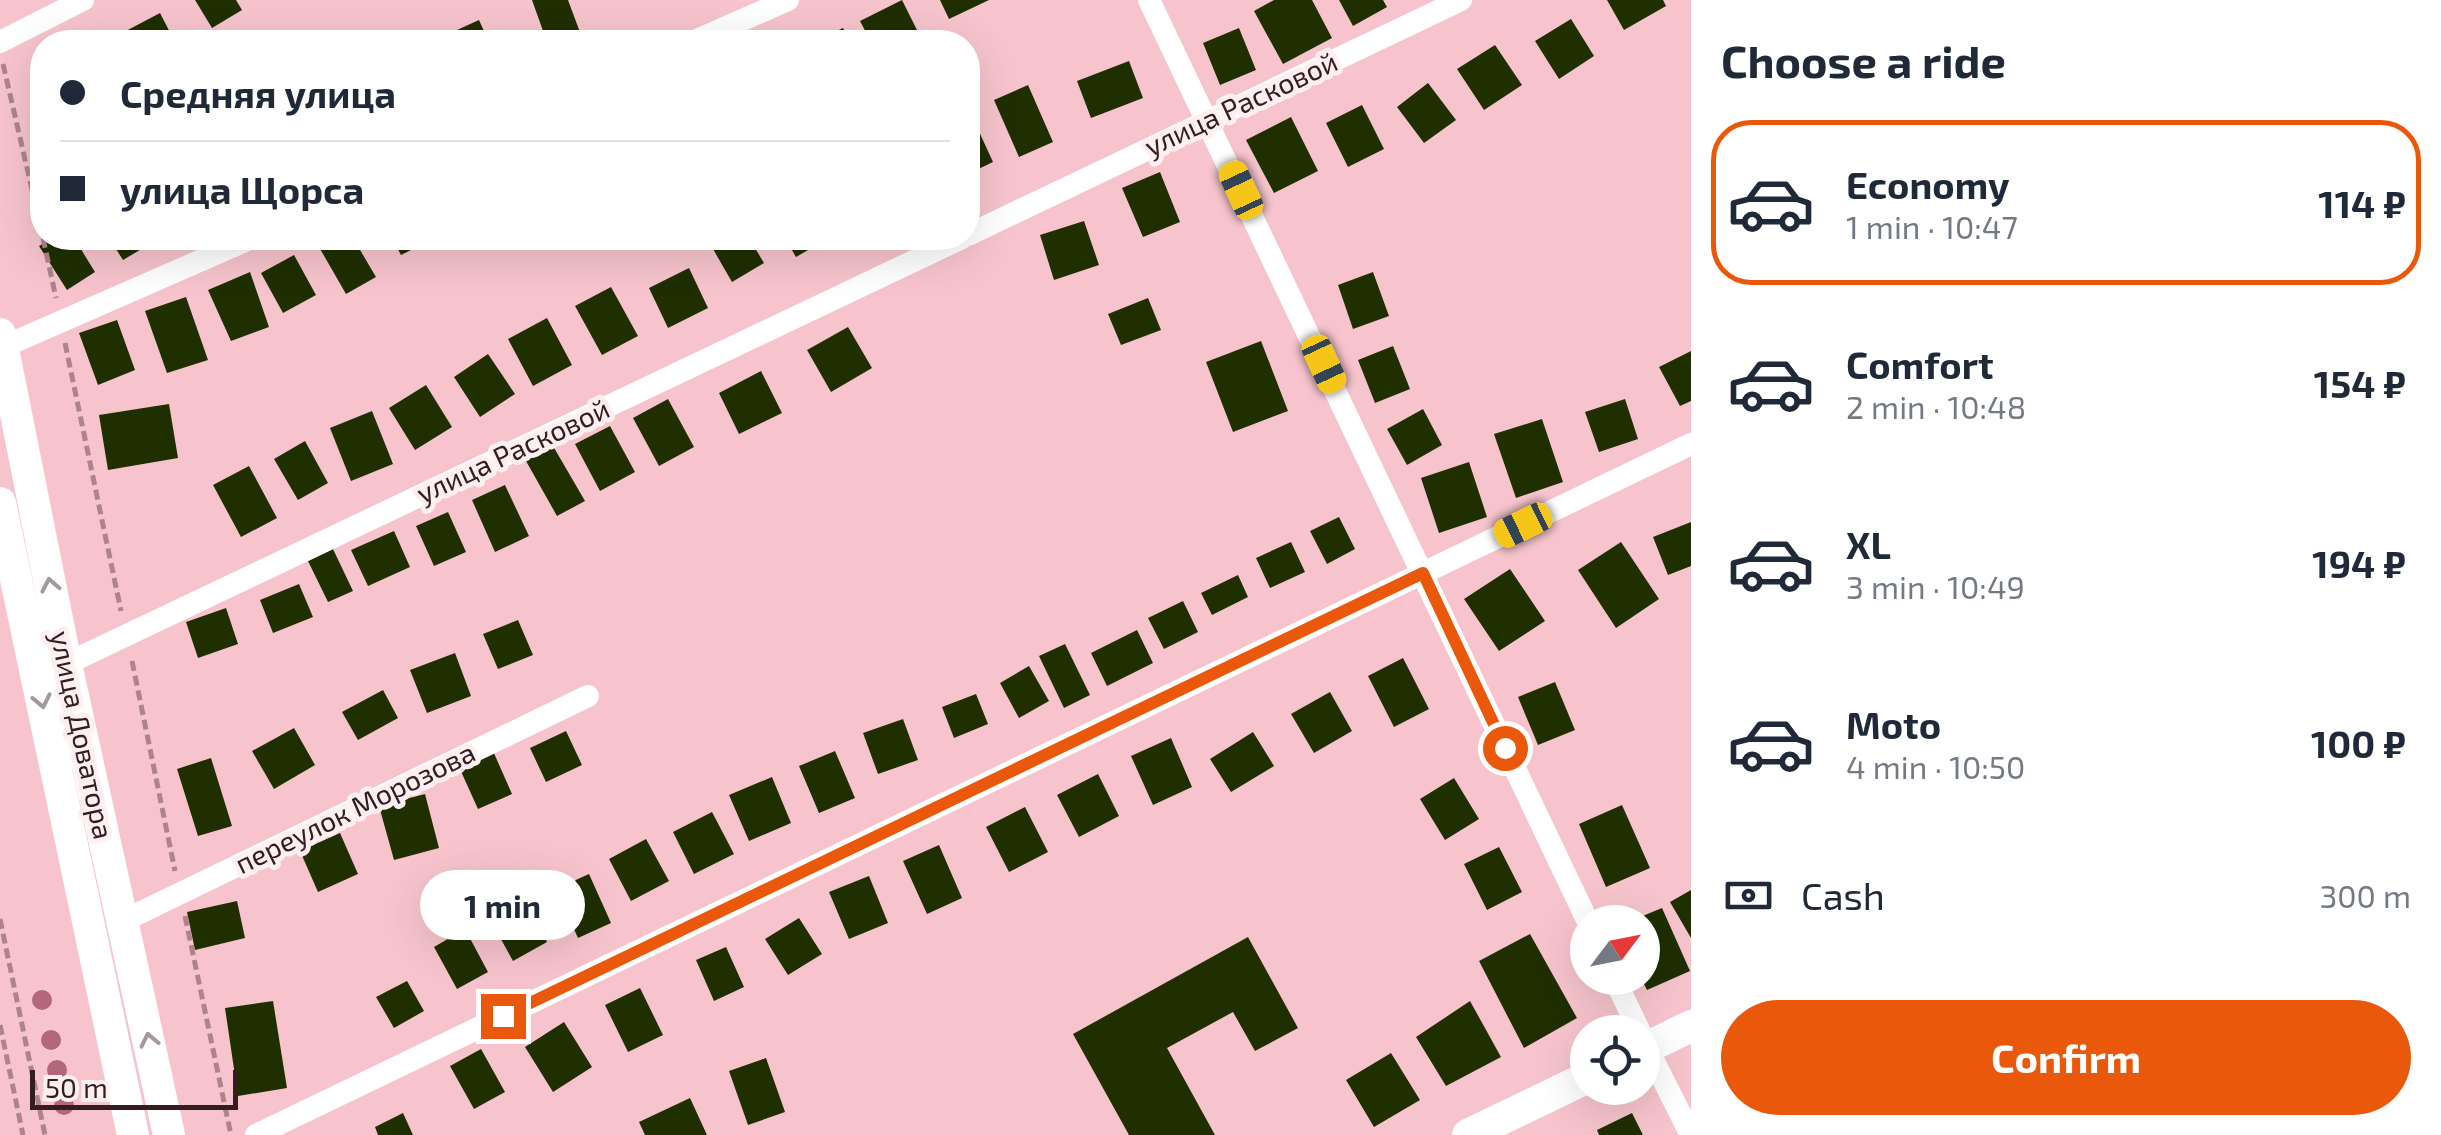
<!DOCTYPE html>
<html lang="en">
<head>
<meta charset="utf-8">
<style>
	body { margin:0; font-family:"Exo 2",sans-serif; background:#f2f2f3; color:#1f2937; height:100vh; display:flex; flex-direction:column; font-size:38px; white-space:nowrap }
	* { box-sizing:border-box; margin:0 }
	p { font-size:32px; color:#747a83 }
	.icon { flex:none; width:55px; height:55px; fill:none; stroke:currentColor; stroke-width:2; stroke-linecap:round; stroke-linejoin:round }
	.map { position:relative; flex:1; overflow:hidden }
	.panel { display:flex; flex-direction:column; background:#fff; width:750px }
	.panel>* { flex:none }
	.top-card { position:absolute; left:30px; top:30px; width:950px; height:220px; border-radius:40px; box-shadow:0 10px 40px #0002; display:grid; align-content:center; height:220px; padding:0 30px; background:#fff }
	.needle { width:65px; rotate:58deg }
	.tools { position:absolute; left:1570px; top:905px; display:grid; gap:20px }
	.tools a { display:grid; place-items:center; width:90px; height:90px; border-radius:50%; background:#fff; box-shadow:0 10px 40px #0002; font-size:50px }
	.scale { position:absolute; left:30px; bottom:25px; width:208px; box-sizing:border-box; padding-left:10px; border:5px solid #341c21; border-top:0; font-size:28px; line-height:35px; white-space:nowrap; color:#341c21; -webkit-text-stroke:8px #fef0f2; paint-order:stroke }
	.end { position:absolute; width:45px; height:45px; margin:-22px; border:12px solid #ea580c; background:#fff; box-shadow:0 0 0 5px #fff }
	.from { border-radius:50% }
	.bubble { position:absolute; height:70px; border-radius:35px; background:#fff; box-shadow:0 10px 40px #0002; font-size:32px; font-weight:700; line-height:70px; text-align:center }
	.car { position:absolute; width:30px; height:60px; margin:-30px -15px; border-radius:12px; box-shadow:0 0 8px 2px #0007; background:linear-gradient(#f5c518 24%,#345 0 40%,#f5c518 0 76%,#345 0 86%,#f5c518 0) }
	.top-card b { display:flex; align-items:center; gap:35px; height:95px; font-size:38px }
	.top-card b+b { border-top:2px solid #e0e1e3 }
	.top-card i { width:25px; height:25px; background:#1f2937 }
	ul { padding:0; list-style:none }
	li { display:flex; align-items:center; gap:30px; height:165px; margin:0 20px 15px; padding:0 10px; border:5px solid transparent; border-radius:40px }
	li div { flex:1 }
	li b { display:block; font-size:38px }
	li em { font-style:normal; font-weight:700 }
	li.current { border-color:#ea580c }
	li>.icon { width:90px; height:90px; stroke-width:1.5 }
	h2 { padding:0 30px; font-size:45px; line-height:120px }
	.pay { display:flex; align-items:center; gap:25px; height:110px; padding:0 30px; font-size:38px }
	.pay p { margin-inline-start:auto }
	.button { display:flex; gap:20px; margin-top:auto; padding:20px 30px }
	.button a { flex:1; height:115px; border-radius:60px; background:#ea580c; color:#fff; font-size:40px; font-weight:700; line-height:115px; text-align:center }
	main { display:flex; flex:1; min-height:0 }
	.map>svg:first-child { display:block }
	.building { fill:#1f2f00 }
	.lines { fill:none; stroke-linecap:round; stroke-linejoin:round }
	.path { stroke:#ad848c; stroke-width:5; stroke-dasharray:10 5; stroke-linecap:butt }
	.street { stroke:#fff; stroke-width:22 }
	.secondary { stroke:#fff; stroke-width:32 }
	.tree { fill:#b2677c }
	.oneway { stroke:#a4999b }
	.route { stroke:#ea580c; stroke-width:12 }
	.labels { text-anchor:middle; stroke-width:10; stroke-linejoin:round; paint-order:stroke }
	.street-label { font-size:28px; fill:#341c21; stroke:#fef0f2 }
</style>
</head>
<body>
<main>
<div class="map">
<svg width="1691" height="1135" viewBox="0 0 1691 1135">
	<rect width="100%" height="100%" fill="#f7c4cd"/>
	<path class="building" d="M195,0H236L242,10L212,28Z
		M532,0H568L581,35L562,42H547Z
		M902,0L923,42H871L860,21Z
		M940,0H989L949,19Z
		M1274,0H1312L1332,38L1283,64L1254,11Z
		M1339,0H1383L1387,7L1353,26Z
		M1607,0H1663L1666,6L1624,30Z
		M160,13L175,42H129L124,32Z
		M1571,19L1594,56L1559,79L1535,41Z
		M479,20L489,42H450L446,35Z
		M843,28L851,42H814Z
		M1239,28L1256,70L1220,85L1203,43Z
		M1495,45L1522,85L1484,110L1457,69Z
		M1129,61L1143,98L1091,118L1077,81Z
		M1428,83L1456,120L1424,143L1397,107Z
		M1028,85L1053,142L1019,157L994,100Z
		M1362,105L1384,149L1348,167L1326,123Z
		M1291,117L1318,171L1274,193L1246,140Z
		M976,125L993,162L968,174V129Z
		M1160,172L1180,222L1143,237L1122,188Z
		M1084,221L1099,265L1054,280L1040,235Z
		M53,238H74L95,272L67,290L39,246Z
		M109,238H160L123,260Z
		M336,238H353L376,277L346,294L319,247Z
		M392,238H435L401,255Z
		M716,238H749L764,263L732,282L709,242Z
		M785,238H829L796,257Z
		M294,255L316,295L283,313L261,273Z
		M689,268L708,308L668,328L649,288Z
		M250,272L269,327L231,341L208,290Z
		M1373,272L1389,316L1353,329L1338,285Z
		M611,287L638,336L602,355L575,306Z
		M186,297L208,360L167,373L145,311Z
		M1148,298L1161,330L1121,345L1108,314Z
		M547,318L572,365L533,386L508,339Z
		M117,320L135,370L98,385L79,333Z
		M848,327L872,368L831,392L807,350Z
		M1261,341L1288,411L1233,432L1206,362Z
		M1393,346L1410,389L1375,403L1358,360Z
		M1691,351V401L1680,406L1659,367Z
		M488,354L515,394L480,417L454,377Z
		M761,371L782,413L739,434L719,393Z
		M426,385L452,427L415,450L389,408Z
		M668,399L694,447L659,466L633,418Z
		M1625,399L1638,439L1599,452L1585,412Z
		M169,404L178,458L108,470L99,415Z
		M1423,409L1442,445L1407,465L1387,429Z
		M372,411L393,464L351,481L330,428Z
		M1542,419L1563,482L1516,498L1494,434Z
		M610,426L635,472L600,491L575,444Z
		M305,441L328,483L298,500L274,459Z
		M553,446L585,501L557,516L526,461Z
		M1469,462L1487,517L1439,533L1421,478Z
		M249,466L277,518L241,537L213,485Z
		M505,485L529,536L495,552L472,500Z
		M448,512L466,552L434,566L416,526Z
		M1339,517L1355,549L1327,564L1310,531Z
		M1691,522V566L1668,575L1653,537Z
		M394,531L410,567L368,586L351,550Z
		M1291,542L1305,572L1270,588L1256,558Z
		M1621,542L1659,599L1616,628L1578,570Z
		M333,549L353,591L328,602L308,561Z
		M1510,569L1545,621L1499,651L1464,599Z
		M1238,575L1248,597L1212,615L1201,593Z
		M299,584L313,617L273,633L260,600Z
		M1183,601L1198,632L1164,649L1148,618Z
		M226,608L238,644L198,658L186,622Z
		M518,620L533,655L498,669L483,634Z
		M1137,630L1153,663L1107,686L1091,653Z
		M1065,644L1090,695L1064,708L1039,656Z
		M455,653L471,696L427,713L410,670Z
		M1403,658L1429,709L1394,727L1368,676Z
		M1029,666L1049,701L1019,718L1000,683Z
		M1555,682L1575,730L1538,745L1518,697Z
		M383,690L398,718L358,740L342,712Z
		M1330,692L1352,731L1314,753L1291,714Z
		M976,694L988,724L954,738L942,707Z
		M903,719L918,760L878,774L863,733Z
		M294,728L315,765L274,789L252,751Z
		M566,731L582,765L546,782L530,748Z
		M1253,732L1274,766L1231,792L1210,759Z
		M1171,738L1192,787L1153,805L1131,756Z
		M493,751L512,794L478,809L459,767Z
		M835,751L855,798L819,813L799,766Z
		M211,758L232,826L198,836L177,769Z
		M1098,774L1119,816L1079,837L1057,795Z
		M772,777L791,823L749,841L729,795Z
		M1454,778L1479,819L1445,840L1420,799Z
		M425,794L439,848L394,860L379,806Z
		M1622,805L1650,868L1606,887L1579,824Z
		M1025,807L1048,852L1009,872L986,827Z
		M712,812L734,854L694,874L673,832Z
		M340,833L358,874L318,892L300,851Z
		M646,839L669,881L631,901L609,859Z
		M939,845L962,898L927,914L903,861Z
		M1499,847L1522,892L1487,910L1464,864Z
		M589,874L611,923L578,938L556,889Z
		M869,876L888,923L849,939L829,892Z
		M1691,890V938L1670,902Z
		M237,901L245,938L195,950L187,912Z
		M527,904L547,942L513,961L492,923Z
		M1662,908L1690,971L1647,990L1641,978L1642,922H1628Z
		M799,918L822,954L788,975L765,939Z
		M465,929L488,972L457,989L434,947Z
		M1530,934L1577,1018L1524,1048L1479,961Z
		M1248,937L1298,1028L1255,1051L1233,1012L1167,1048L1215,1135H1129L1073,1034Z
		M726,947L744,987L714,1001L696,960Z
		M407,981L424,1011L394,1028L376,997Z
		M640,988L663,1035L628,1052L605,1005Z
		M273,1001L287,1088L238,1096L225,1008Z
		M1470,1001L1501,1057L1446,1086L1416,1037Z
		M564,1022L592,1067L553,1092L525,1047Z
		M481,1049L505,1092L474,1109L450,1066Z
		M1391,1053L1420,1100L1374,1127L1346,1080Z
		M766,1058L785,1112L748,1125L729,1071Z
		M690,1098L707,1135H645L639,1122Z
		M403,1113L413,1135H378L375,1127Z
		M1632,1113L1643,1135H1599L1597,1130Z"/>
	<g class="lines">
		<path class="path" d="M3,64L42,233
			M43,238L56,298
			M65,343L121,611
			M132,661L175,871
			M185,916L231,1135
			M0,919L45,1135
			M0,1025L23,1135"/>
		<path class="street" d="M1149,0L1588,922
			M0,42L83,0
			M692,42L788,0
			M968,235L1461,0
			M3,347L252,238
			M66,664L962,238
			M123,921L588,696
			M1614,978L1640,1032
			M1642,1038L1691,1135
			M256,1135L1691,444"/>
		<path class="secondary" d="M0,334L66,664L169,1135
			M0,503L133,1135
			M1642,1050L1691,1026
			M1468,1135L1588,1077"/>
	</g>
	<g class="tree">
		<circle cx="42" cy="1000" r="10"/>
		<circle cx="51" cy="1040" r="10"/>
		<circle cx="57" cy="1070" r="10"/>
		<circle cx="64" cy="1105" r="10"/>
	</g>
	<defs><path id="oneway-chevron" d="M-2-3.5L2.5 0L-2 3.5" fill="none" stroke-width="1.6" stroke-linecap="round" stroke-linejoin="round" transform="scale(2.5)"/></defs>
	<g class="oneway">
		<use href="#oneway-chevron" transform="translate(50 585) rotate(-101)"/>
		<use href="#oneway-chevron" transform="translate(42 701) rotate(78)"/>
		<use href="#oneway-chevron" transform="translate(149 1040) rotate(-102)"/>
	</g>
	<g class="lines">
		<path class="route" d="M503,1016L1423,573L1505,748"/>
	</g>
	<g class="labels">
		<g class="street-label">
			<text transform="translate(1241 104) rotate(-25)" y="10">улица Расковой</text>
			<text transform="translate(513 451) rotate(-25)" y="10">улица Расковой</text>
			<text transform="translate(82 735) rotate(78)" y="10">улица Доватора</text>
			<text transform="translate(355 808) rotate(-26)" y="10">переулок Морозова</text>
		</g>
	</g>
</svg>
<div class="tools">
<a><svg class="needle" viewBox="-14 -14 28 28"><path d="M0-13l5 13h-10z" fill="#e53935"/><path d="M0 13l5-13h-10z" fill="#747a83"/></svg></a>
<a><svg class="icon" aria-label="locate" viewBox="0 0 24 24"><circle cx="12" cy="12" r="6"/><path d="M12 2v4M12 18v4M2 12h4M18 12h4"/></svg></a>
</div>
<div class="scale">50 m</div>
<i class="end from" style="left:1505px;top:748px"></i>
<i class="end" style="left:503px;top:1016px"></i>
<div class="bubble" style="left:420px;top:870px;width:165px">1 min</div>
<i class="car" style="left:1241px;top:190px;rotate:335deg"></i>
<i class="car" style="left:1324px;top:364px;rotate:155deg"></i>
<i class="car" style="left:1523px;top:525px;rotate:244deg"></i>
<div class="top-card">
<b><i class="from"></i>Средняя улица</b>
<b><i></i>улица Щорса</b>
</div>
</div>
<section class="panel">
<h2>Choose a ride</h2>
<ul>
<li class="current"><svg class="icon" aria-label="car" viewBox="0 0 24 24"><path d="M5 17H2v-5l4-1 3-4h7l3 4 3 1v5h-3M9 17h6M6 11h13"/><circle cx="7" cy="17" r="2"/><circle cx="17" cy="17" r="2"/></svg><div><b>Economy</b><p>1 min · 10:47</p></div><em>114 ₽</em></li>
<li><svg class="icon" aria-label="car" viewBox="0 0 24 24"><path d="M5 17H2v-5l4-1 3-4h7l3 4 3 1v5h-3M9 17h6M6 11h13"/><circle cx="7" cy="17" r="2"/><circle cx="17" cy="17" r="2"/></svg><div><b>Comfort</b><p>2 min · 10:48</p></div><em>154 ₽</em></li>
<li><svg class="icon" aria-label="car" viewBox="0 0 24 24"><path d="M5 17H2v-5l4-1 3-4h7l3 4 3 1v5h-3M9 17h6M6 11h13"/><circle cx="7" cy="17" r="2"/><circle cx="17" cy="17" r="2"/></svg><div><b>XL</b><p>3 min · 10:49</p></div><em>194 ₽</em></li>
<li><svg class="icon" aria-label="car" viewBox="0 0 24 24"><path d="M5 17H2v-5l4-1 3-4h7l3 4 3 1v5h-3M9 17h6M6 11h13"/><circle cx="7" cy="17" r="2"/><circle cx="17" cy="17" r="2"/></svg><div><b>Moto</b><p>4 min · 10:50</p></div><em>100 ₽</em></li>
</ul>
<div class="pay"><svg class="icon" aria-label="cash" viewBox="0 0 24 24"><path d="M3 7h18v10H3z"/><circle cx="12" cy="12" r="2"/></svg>Cash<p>300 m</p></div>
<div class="button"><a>Confirm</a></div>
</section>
</main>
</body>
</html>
